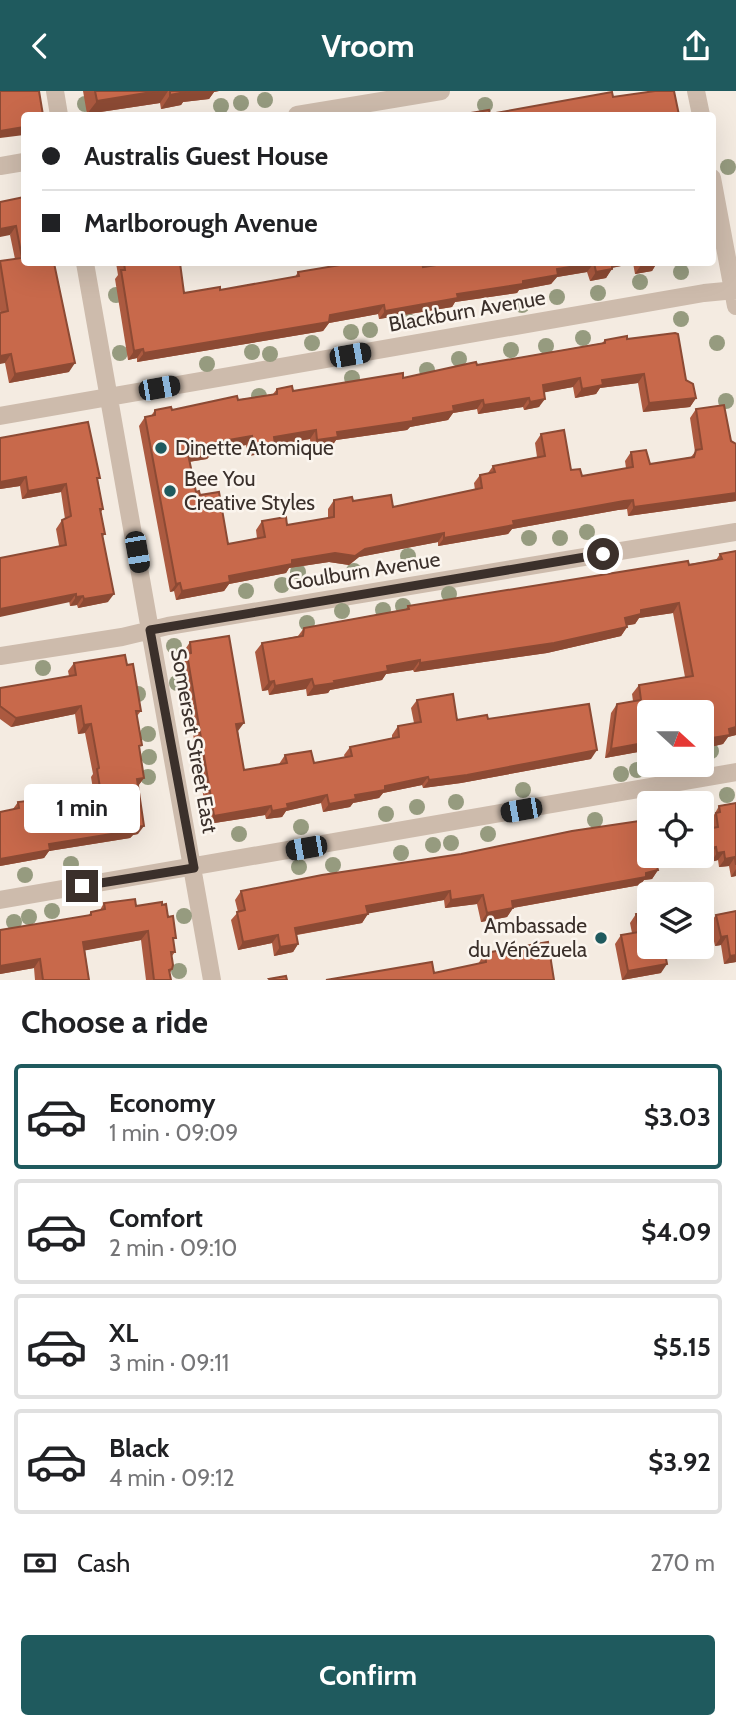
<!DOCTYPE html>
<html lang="en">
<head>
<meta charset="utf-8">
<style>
	body { margin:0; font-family:Cabin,sans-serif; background:#f6f6f6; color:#202124; height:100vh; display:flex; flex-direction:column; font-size:26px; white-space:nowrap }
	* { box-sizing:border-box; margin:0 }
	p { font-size:23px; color:#757577 }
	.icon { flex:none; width:38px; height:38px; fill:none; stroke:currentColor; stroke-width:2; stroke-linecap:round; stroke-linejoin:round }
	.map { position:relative; height:889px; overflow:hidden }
	.panel { display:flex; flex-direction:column; background:#fff; flex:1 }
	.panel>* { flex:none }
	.guide { position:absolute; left:21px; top:21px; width:695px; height:154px; border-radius:7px; box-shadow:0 7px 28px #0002; display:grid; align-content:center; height:154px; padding:0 21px; background:#fff }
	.needle { width:46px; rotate:111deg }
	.controls { position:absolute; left:637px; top:609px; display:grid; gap:14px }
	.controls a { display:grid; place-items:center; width:77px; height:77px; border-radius:7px; background:#fff; box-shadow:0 7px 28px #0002; font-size:35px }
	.end { position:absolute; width:32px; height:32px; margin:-16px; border:9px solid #3b302b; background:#fff; box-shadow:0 0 0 4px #fff }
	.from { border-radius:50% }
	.bubble { position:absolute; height:49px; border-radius:7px; background:#fff; box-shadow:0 7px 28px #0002; font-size:23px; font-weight:800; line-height:49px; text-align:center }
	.car { position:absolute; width:21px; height:42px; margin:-21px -10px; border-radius:9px; box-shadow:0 0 5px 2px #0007; background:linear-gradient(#222 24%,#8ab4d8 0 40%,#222 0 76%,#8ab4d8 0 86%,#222 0) }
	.guide b { display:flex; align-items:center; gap:24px; height:66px; font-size:26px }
	.guide b+b { border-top:2px solid #e0e0e0 }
	.guide i { width:18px; height:18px; background:#202124 }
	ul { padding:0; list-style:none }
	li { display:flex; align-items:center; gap:21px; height:105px; margin:0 14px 10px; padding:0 7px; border:4px solid #e0e0e0; border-radius:7px }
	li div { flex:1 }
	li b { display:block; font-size:26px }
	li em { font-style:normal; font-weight:800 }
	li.active { border-color:#1f5a5e }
	li>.icon { width:63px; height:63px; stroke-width:1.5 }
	h2 { padding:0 21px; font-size:32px; line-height:84px }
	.pay { display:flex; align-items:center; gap:18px; height:77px; padding:0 21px; font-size:26px }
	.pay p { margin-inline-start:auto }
	.action { display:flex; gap:14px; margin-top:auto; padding:14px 21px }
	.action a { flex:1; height:80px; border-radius:7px; background:#1f5a5e; color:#fff; font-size:28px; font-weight:800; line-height:80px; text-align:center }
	header { display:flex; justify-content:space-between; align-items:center; height:91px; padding:0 21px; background:#1f5a5e; color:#fff; font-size:32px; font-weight:800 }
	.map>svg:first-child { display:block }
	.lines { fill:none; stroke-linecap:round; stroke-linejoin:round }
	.minor { stroke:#cdbbac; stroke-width:18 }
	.tree { fill:#969b7f }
	.wall { fill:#ac5a40 }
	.shaded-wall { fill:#8c4a34 }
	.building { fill:#c8694b; stroke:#8c4a34; stroke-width:2 }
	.route { stroke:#3b302b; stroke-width:9 }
	.poi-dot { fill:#1f5a5e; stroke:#fbf5ee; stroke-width:2.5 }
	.labels { text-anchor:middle; stroke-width:5; stroke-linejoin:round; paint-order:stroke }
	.street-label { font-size:21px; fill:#3b302b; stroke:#fbf5ee }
	.poi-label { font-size:21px; fill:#3b302b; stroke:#fbf5ee; text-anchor:start }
</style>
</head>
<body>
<header><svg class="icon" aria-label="back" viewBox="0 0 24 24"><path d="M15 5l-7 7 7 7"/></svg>Vroom<svg class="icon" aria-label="share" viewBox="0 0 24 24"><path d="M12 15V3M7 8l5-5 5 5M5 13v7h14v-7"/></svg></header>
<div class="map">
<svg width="736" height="889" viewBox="0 0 736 889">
	<rect width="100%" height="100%" fill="#f4ebe1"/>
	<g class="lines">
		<path class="minor" d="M55,0L59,24
			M696,0L701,24
			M297,24L441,0
			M0,75L24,71
			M712,87L736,215
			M85,172L212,889
			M0,325L704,202L736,199
			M0,565L122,546L168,535L736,441
			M0,809L736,681"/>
	</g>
	<g class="tree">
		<circle cx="265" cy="9" r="8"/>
		<circle cx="241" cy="12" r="8"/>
		<circle cx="85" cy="13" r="8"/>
		<circle cx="485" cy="14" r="8"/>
		<circle cx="221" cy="15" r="8"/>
		<circle cx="728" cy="76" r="8"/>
		<circle cx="681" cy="181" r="8"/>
		<circle cx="640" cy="191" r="8"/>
		<circle cx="598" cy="202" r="8"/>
		<circle cx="116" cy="204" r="8"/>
		<circle cx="557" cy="206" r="8"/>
		<circle cx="522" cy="214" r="8"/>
		<circle cx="681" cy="228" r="8"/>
		<circle cx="408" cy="230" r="8"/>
		<circle cx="370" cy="239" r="8"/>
		<circle cx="351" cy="241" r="8"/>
		<circle cx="583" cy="247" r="8"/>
		<circle cx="312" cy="252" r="8"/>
		<circle cx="717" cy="252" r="8"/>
		<circle cx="546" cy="255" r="8"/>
		<circle cx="511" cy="259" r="8"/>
		<circle cx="252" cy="261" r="8"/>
		<circle cx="120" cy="262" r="8"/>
		<circle cx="270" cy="263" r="8"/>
		<circle cx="459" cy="268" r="8"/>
		<circle cx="207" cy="273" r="8"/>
		<circle cx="427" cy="279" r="8"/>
		<circle cx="352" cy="287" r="8"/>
		<circle cx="259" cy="305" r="8"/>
		<circle cx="726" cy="310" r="8"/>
		<circle cx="587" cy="441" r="8"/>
		<circle cx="529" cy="447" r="8"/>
		<circle cx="560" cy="447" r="8"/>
		<circle cx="408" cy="465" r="8"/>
		<circle cx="354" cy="480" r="8"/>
		<circle cx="298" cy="481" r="8"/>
		<circle cx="282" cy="494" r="8"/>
		<circle cx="246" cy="500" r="8"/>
		<circle cx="449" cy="503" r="8"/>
		<circle cx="403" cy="515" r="8"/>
		<circle cx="383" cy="519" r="8"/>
		<circle cx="342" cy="520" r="8"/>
		<circle cx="307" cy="532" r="8"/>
		<circle cx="174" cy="555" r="8"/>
		<circle cx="43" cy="577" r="8"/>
		<circle cx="177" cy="592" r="8"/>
		<circle cx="138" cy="603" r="8"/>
		<circle cx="148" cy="643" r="8"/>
		<circle cx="711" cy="660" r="8"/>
		<circle cx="149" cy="666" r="8"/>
		<circle cx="637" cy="679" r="8"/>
		<circle cx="621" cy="683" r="8"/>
		<circle cx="148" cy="686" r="8"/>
		<circle cx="523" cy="699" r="8"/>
		<circle cx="727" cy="704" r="8"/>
		<circle cx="456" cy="711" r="8"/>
		<circle cx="417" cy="716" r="8"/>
		<circle cx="386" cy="723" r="8"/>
		<circle cx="595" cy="729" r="8"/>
		<circle cx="301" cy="736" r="8"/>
		<circle cx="239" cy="743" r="8"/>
		<circle cx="488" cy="743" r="8"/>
		<circle cx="451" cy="752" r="8"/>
		<circle cx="433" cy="754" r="8"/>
		<circle cx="401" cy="762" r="8"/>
		<circle cx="71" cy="773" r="8"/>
		<circle cx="333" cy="774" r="8"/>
		<circle cx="299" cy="776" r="8"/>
		<circle cx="25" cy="784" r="8"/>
		<circle cx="52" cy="820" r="8"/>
		<circle cx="184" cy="825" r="8"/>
		<circle cx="29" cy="826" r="8"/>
		<circle cx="14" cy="831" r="8"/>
		<circle cx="179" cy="880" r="8"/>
	</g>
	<path class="wall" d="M83,0H219L214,1L209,8L183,11L181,14L161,18L160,12L87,23Z
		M24,106L69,281L9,292L5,272L0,219V170L15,168L10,144Z
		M116,172H180L184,202L220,199L295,186L298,181L356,173L423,176L449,172H623L621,175L612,177L606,187L590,190L587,181L557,186L551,193L519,199L517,202L455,211L452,216L379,228L378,223L329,232L323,240L137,271V267L128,269L115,188L118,184Z
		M633,172H668L655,175L652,180L635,183Z
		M627,248L686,289L696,307L690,316L643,321L638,292L600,297L596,303L575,307L573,296L544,301L539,316L524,319L523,316L478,323L477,318L453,322L448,329L410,336L407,339L336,349L332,355L311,358L310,348L274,354L268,362L248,365L246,354L215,359L207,368L189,371L196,401L200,404L228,453L257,447L256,439L262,430L287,434L328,427V418L334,409L353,410L393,416L475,399L474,392L480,384L488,382L493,375L537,366L535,352L541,343L571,379L582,385L626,377L625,370L631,361L650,373L691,366L695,361L690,327L696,318L736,353V410L628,425L627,418L618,419L512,438L508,443L438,455V451L359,466L349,474L329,471L289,477L286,482L229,493L224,500L176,509L174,500L170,501L139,335L145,326L151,325L155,319H172L273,303L277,298L293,300L403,287L602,252L605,249Z
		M0,347L98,390L103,418L101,421L105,443L103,445L108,511L78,517L77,514L70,515L56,438L62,429L65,428L61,401L22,408L20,395L0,398Z
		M736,460V644L728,646L723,653L706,657L704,650L702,651V621H649V659L605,667L611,622L617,613L633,610L632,603L639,594L685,586L673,522L639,527L635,533L627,534V536L621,545L547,562L414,581L413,579L386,583L382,589L330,599L328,602L307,605L306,598L269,604L268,599L262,600L255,561L262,552L298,545L304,537L406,518L408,515L716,469L720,463Z
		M190,551L238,640L244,679L279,673L285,664L314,672L345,667L344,664L350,656L392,647V644L398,635L414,632L411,617L417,609L457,629L488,628L591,668L461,692L423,697L422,694L383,702L379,707L353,712L350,716L323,721L321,712L286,720L282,726L266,728L265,724L208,733L181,571L185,566L184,560Z
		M74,572L127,574L141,620L137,625L139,659L144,687L138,695V743L133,744L130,747L49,760L44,767L0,775V721L13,718L18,711L37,720L95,710L91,686L93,683L85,642L78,643L75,623L11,636L0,628V597L69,585L68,580Z
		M736,712V785L731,786L729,775L719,776L718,769L711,771L710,765L657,775L658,779L652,788L644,789L640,794L513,817L507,826L481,831L477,813L445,817L444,809L368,822L362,832L297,844L298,853L293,861L274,865L272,852L238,859L231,829L238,821L235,809L241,800L649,765L711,737L710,731L719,715Z
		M104,812L136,815L168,826L175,861L172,865V878L170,882L171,889H146L141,849L85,859L89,889H35L34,877L0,883V839L88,825L91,821L100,819Z
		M649,819V856L661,882L622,889L615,853L621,844L632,842L630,832L636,823L648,821Z
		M736,820V871L724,873L721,854L715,855L710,832L716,824Z
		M485,862L554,889L434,882L478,873Z"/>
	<path class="shaded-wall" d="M158,0H168L160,12L87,23L97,10Z
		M189,0H219L214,1L209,8L183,11L181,14L161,18L170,4Z
		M24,36V44L0,47V40Z
		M16,135L10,144L0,146V138Z
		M594,172L587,181L557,186L551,193L519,199L517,202L455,211L452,216L379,228L385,220L457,203L523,190L557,178Z
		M609,172H623L621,175L605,178Z
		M654,172H668L655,175L652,180L635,183L641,174Z
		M612,178L606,187L590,190L596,181Z
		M384,214L378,223L329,232L323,240L137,271L144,262L330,224Z
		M143,258L137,267L128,269L134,260Z
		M11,263L5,272L0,273V265Z
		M75,272L69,281L9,292L15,283Z
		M644,283L638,292L600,297L596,303L575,307L582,298L602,289Z
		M580,287L573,296L536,303L543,294Z
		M529,307L523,316L478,323L484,314Z
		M696,307L690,316L643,321L649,312Z
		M545,308L539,316L524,319L530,311Z
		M483,309L477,318L453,322L448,329L410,336L407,339L336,349L332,355L311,358L317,349L337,341L413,327L453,315Z
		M316,339L310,348L274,354L268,362L248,365L254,356L274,346Z
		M252,345L246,354L215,359L207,368L181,372L188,363L217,351Z
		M26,386L20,395L0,398V391Z
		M66,393L61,401L22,408L28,400Z
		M736,402V410L628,425L634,416Z
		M633,409L627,418L618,419L512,438L508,443L438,455L444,447L513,430L624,410Z
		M444,442L438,451L359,466L349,474L329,471L289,477L286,482L229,493L224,500L176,509L182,500L229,485L292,469L365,458Z
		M180,492L174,500L170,501L176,493Z
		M76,503L70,511L0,526V518Z
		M114,503L108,511L78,517L84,508Z
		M83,505L77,514L70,515L76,506Z
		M679,512L673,522L639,527L635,533L619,536L625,527L641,519Z
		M627,536L621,545L547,562L414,581L420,572Z
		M420,569L413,579L386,583L382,589L330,599L328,602L307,605L314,595L387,575Z
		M312,588L306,598L269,604L275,595Z
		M274,590L268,599L262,600L269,591Z
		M81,615L75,623L11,636L16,627Z
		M244,632L238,640L230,642L236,633Z
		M91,633L85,642L78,643L84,634Z
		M736,636V644L728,646L723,653L706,657L712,647L729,638Z
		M711,641L704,650L702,651V643Z
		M649,651V659L605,667L611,658Z
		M597,659L591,668L461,692L423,697L429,689Z
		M428,686L422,694L383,702L379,707L353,712L350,716L323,721L329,713L355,704L385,695Z
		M144,687L138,695L137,688Z
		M327,704L321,712L286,720L282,726L266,728L272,720L287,713Z
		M271,715L265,724L208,733L214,725Z
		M144,735L138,743L133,744L130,747L49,760L44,767L0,775V768L49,753Z
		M716,756L710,765L649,776L655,767L670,765H702V759Z
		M724,761L718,769L711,771L717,762Z
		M735,766L729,775L719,776L725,768Z
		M736,778V785L731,786Z
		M658,779L652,788L644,789L640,794L506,818L512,810Z
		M450,800L444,809L360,824L366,815Z
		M483,804L477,813L445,817L451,809Z
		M513,817L507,826L481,831L487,822Z
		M368,823L362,832L289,845L295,837Z
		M148,840L141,849L77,861L83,851Z
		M278,844L272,852L238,859L243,851Z
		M727,845L721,854L715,855L721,846Z
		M298,853L293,861L274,865L280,856Z
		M736,864V871L724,873L730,865Z
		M40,868L34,877L0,883V875Z
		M667,873L661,882L622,889L628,880Z"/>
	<path class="building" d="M0,0H39L43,24H24V36L0,40Z
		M95,0H158L97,10Z
		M170,0H190L170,4Z
		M655,0H674L679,24H459L489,19L490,23L612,1L613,6Z
		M24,106V172H54L75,272L15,283L11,263L0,265V222L8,220L0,170L22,167L16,135L0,138V111Z
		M124,172H180L184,202L220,196V199L299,185L298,181L352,172H356V173L363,172H422L423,176L449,172H612V178L596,181L594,172L557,178L558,184L523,190V193L457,203L458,207L385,220L384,214L330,224L329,231L144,262L143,258L134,260L121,179H125Z
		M641,172H656L641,174Z
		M675,242L678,243L686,289L693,293L696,307L649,312L644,283L602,289L603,294L582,298L580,287L543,294L545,308L530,311L529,307L484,314L483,309L453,315L454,320L413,327V330L337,341L338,346L317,349L316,339L274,346L275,353L254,356L252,345L217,351L218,355H213L214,359L188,363L196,401L199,400L200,404L219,401L228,453L265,446L262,430L286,426L287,434L334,426V409L352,406L353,410L391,404L393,416L482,397L480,384L495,381L493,375L545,365L541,343L564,339L571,379L580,378L582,385L633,376L631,361L646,359L650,373L694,366L696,359L702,358L696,318L724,314L731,350L736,353V402L634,416L633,409L624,410L513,430L514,434L444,447V442L365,458L355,465L335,462L292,469V473L229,485L230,491L182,500L180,492L176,493L145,326L155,324V319L171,316L172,319L237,305L238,309L277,303V298L292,295L293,300L403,282V287L476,271L477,274L605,252V249L627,245V248Z
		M88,331L100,387H97L103,418H100L105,443H102L114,503L84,508L83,505L76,506V503L0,518V467L66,454L62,429L71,425L66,393L28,400L26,386L0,391V347Z
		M736,460V636L729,638L730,644L712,647L711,641L702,643V621H649V651L611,658L617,613L641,609L639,594L693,585L679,512L641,519V523L625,527L627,536L554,552L420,572V569L387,575L388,580L334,590L335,592L314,595L312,588L275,595L274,590L269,591L262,552L303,545L304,537L409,518L408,515L688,470L689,474L722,468L720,463Z
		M229,545L244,632L236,633L244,679L287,672L285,664L311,660L314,672L352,665L350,656L399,646L398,635L421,631L417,609L453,603L457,629L487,624L488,628L589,613L597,659L467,684L429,689L428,686L385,695V699L355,704L356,708L329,713L327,704L287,713L288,717L272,720L271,715L214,725L187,563L191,562L190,551Z
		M125,564L127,574L133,573L141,620H136L142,654L139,655L144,687L137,688L144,735L136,736V739L49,753L50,759L0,768V721L19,717L18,711L35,709L37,720L102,709L97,678L99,677L91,633L84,634L81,615L16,627L0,615V597L76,584L74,572Z
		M736,712V774L735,766L725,768L724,761L717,762L716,756L702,759V739L718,736L716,722L720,721L719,715Z
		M646,729H648L649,733V765H670L655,767L658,779L646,782V786L512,810L513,817L487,822L483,804L451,809L450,800L366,815L368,823L295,837L298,853L280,856L278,844L243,851L237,821L245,819L241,800L322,784L461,763L572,740Z
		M135,808L136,815L162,811V814L166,813L168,826L173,825L176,847H173L175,861H171L173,874L172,878L169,879L171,889H154L148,840L83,851L89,889H43L40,868L0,875V839L91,824V821L105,818L104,812Z
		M736,820V864L730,865L727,845L721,846L716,824Z
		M649,821V856H664L667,873L628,880L621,844L639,841L636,823Z
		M548,851L554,889H326L432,871L434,882L486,871L485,862Z
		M286,885L287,889H270L269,888Z"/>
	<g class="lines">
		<path class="route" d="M82,795L194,777L150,539L603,463"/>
	</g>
	<g class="poi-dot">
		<circle cx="161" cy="357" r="7"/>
		<circle cx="170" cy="400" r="7"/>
		<circle cx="601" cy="847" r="7"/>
	</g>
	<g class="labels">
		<g class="street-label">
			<text transform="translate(467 220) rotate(-10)" y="7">Blackburn Avenue</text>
			<text transform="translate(364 480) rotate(-9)" y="7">Goulburn Avenue</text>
			<text transform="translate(194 650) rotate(80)" y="7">Somerset Street East</text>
		</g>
		<g class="poi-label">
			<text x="175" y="364">Dinette Atomique</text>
			<text x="184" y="395">Bee You<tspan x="184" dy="24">Creative Styles</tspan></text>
			<text x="587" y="842" text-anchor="end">Ambassade<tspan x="587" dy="24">du Vénézuela</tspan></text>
		</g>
	</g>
</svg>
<div class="controls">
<a><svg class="needle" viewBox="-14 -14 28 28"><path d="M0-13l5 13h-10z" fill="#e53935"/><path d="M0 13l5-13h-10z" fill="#757577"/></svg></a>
<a><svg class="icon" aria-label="locate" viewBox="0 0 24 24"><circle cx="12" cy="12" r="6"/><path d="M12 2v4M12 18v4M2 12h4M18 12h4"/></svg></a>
<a><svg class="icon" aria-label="layers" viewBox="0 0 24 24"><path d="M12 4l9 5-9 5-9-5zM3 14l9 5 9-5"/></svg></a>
</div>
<i class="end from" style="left:603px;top:463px"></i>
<i class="end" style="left:82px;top:795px"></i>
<div class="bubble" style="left:24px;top:693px;width:116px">1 min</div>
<i class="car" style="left:350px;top:264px;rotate:80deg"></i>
<i class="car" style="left:159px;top:297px;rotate:80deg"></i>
<i class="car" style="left:137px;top:461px;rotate:170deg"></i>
<i class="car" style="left:521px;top:719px;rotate:260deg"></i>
<i class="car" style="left:306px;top:757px;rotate:260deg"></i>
<div class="guide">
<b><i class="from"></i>Australis Guest House</b>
<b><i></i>Marlborough Avenue</b>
</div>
</div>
<section class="panel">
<h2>Choose a ride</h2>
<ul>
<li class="active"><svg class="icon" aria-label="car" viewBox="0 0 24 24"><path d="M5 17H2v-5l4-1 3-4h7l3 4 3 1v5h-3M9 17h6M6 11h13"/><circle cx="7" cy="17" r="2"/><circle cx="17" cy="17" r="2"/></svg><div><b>Economy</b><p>1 min · 09:09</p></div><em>$3.03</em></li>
<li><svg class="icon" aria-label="car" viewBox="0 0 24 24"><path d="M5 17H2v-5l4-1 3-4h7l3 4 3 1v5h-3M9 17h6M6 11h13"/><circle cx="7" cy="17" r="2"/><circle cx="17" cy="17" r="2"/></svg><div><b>Comfort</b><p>2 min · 09:10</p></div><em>$4.09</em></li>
<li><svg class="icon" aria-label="car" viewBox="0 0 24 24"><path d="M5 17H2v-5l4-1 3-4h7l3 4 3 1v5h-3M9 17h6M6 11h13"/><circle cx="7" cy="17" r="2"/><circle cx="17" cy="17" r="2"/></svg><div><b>XL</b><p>3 min · 09:11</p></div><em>$5.15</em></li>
<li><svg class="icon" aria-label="car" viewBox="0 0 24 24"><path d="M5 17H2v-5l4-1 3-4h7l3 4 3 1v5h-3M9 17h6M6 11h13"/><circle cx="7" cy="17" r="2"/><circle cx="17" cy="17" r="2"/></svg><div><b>Black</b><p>4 min · 09:12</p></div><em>$3.92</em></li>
</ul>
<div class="pay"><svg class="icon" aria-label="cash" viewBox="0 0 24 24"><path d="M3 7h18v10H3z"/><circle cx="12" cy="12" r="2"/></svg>Cash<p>270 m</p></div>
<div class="action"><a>Confirm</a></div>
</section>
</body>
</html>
